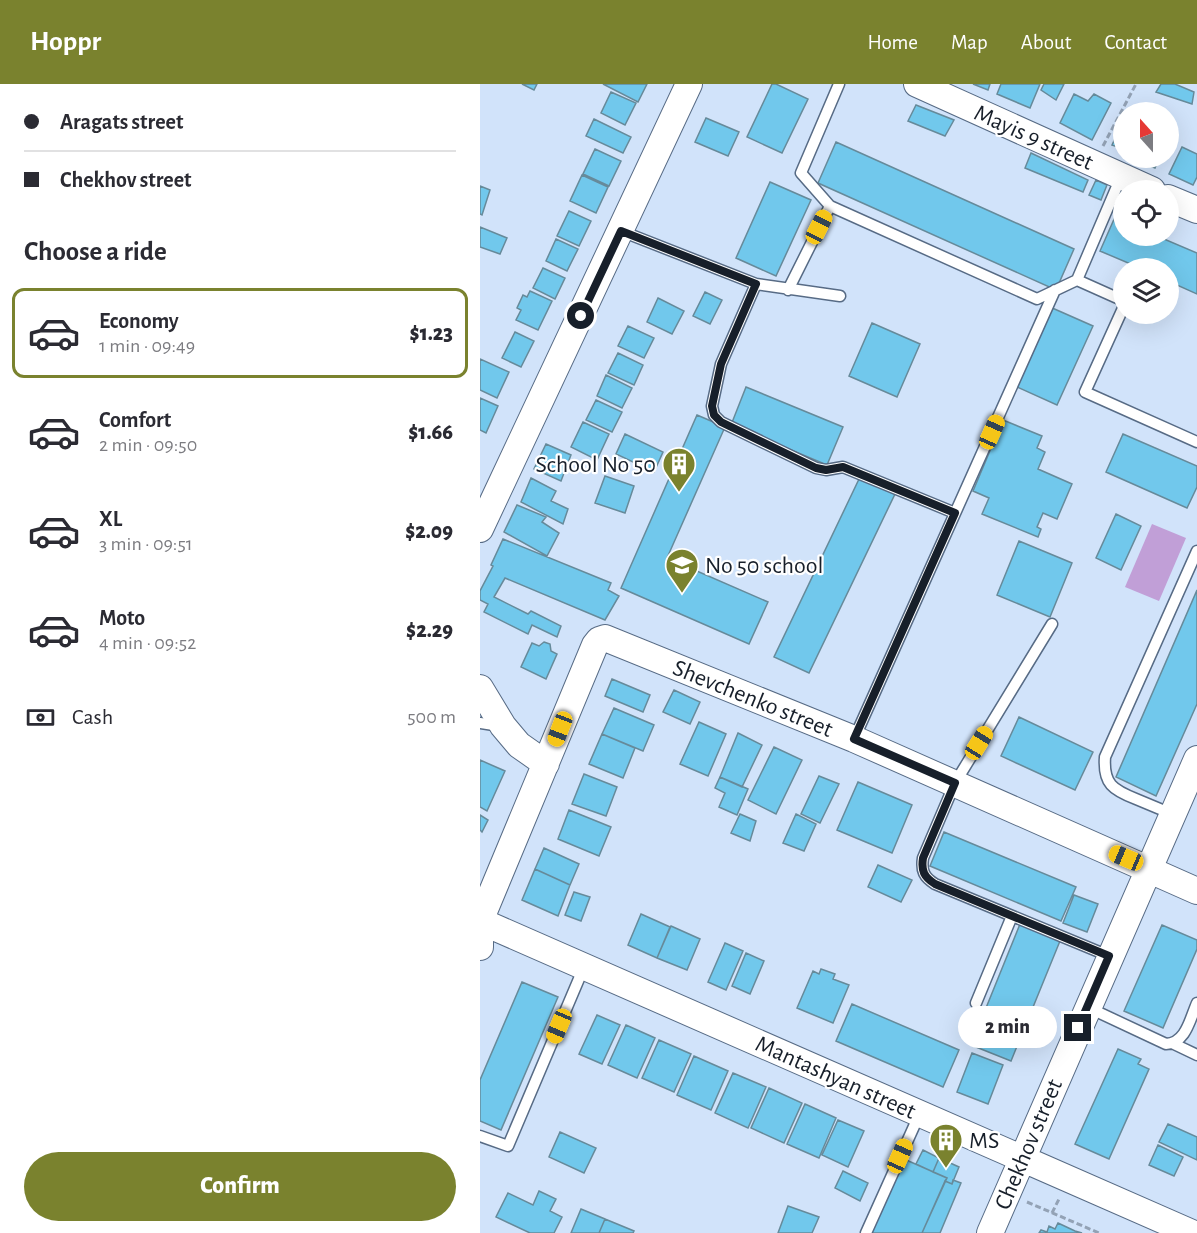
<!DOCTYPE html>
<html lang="en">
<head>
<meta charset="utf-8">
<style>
	body { margin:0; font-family:"Alegreya Sans",sans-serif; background:#f7f7f7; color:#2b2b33; height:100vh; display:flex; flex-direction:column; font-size:22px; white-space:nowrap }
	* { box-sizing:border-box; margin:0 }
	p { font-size:20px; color:#7c7c81 }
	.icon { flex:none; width:33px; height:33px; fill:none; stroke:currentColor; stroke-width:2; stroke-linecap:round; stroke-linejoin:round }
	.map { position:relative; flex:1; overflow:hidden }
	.details { display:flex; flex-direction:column; background:#fff; width:480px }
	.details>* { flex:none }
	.banner { display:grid; align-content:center; height:132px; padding:0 24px; background:#fff }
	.needle { width:39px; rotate:339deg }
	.fabs { position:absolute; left:633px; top:18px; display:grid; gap:12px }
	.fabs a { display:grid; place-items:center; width:66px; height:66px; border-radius:50%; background:#fff; box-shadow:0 6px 24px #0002; font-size:30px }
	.end { position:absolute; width:27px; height:27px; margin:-14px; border:8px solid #171f2a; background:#fff; box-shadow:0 0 0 3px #fff }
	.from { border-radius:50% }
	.bubble { position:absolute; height:42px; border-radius:21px; background:#fff; box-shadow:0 6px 24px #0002; font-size:20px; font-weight:800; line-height:42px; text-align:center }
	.car { position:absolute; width:18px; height:36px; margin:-18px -9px; border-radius:8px; box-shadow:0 0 4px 2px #0007; background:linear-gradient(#f5c518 24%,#345 0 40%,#f5c518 0 76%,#345 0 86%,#f5c518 0) }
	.banner b { display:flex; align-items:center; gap:21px; height:57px; font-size:22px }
	.banner b+b { border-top:2px solid #e1e1e2 }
	.banner i { width:15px; height:15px; background:#2b2b33 }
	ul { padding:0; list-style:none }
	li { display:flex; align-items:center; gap:18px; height:90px; margin:0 12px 9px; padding:0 12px; border:3px solid transparent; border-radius:12px }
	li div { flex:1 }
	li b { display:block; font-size:22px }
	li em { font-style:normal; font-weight:800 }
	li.active { border-color:#7a822e }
	li>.icon { width:54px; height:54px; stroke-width:1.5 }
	h2 { padding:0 24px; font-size:27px; line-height:72px }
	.pay { display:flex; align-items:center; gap:15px; height:66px; padding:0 24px; font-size:22px }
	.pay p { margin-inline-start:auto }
	.button { display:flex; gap:12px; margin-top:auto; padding:12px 24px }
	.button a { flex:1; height:69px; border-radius:36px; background:#7a822e; color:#fff; font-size:24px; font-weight:800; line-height:69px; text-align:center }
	header { display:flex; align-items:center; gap:36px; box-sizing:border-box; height:84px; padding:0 30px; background:#7a822e; color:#fff }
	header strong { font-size:28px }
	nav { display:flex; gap:33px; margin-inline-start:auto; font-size:21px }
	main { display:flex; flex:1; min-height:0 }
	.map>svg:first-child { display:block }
	.green { fill:#c19fd7 }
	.building { fill:#71c8ec; stroke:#668a9a; stroke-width:1.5 }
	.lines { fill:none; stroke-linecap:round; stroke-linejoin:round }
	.service-casing { stroke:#576b85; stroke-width:13 }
	.tertiary-casing { stroke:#576b85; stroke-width:28 }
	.path { stroke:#93a2b5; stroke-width:3; stroke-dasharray:6 3; stroke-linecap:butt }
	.service { stroke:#fff; stroke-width:10 }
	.tertiary { stroke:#fff; stroke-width:26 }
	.route { stroke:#171f2a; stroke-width:8 }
	.labels { text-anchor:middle; stroke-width:4.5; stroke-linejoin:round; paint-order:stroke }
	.street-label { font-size:24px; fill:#171f2a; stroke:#fff }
	.poi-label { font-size:24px; fill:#171f2a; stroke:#fff; text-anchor:start }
</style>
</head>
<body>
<header>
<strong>Hoppr</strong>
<nav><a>Home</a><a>Map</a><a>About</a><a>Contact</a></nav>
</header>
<main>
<section class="details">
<div class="banner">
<b><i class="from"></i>Aragats street</b>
<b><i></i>Chekhov street</b>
</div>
<h2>Choose a ride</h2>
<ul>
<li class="active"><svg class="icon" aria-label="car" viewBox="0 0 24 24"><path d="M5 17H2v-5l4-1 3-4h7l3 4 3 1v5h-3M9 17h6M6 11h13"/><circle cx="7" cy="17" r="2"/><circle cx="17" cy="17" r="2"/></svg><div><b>Economy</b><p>1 min · 09:49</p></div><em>$1.23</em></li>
<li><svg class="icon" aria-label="car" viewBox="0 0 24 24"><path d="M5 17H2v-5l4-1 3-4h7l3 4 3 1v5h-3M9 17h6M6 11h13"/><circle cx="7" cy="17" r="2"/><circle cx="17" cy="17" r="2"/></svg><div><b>Comfort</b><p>2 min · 09:50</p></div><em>$1.66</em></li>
<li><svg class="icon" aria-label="car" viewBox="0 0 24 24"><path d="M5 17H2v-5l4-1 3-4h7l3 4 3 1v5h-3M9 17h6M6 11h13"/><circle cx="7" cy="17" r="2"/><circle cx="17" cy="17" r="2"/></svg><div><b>XL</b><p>3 min · 09:51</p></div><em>$2.09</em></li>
<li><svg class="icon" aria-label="car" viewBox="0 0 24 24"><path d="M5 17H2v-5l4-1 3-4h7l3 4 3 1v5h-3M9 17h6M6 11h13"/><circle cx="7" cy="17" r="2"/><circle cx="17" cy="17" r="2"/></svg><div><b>Moto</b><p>4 min · 09:52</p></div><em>$2.29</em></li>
</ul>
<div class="pay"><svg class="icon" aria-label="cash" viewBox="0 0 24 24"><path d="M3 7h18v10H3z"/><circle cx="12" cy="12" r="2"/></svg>Cash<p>500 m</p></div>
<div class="button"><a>Confirm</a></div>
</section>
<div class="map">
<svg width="717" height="1149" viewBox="0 0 717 1149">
	<rect width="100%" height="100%" fill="#d1e3fa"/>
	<path class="green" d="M672,440L706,454L679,517L645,503Z"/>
	<path class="building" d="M42,0H57L54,6Z
		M123,0H167L158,18Z
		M292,0H296L328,15L302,69L267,53Z
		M493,0H510L508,6Z
		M521,0H560L550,24L517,10Z
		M564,0H584L576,16L561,6Z
		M681,0H695L714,8L712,20L676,8Z
		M131,8L156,19L145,41L121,29Z
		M594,10L608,17L614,10L631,19L612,56L580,39Z
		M436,21L474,36L465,52L428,37Z
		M226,34L259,48L248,72L215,58Z
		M114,35L151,53L143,69L106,52Z
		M644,35V65L632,61Z
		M356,58L594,165L576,206L338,99Z
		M702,63L717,70V93L713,101L689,90Z
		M115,65L141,77L129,102L103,90Z
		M551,69L608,96L603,108L545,84Z
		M657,74H679L675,84L656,76Z
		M102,91L128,103L116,129L90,117Z
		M616,96L627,101L621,116L609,111Z
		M290,98L331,116L296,192L256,174Z
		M0,102L10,106L2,131L0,130Z
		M89,127L111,137L99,162L77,152Z
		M635,133L644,137V152H677L717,169V210L688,197V184H660L620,167Z
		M0,143L27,154L20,170L0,163Z
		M76,155L98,165L87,187L66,177Z
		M63,184L85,194L75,215L53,204Z
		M50,207L72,217L58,246L36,236L41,226L37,224L43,211L47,213Z
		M225,208L242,216L230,240L213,232Z
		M178,214L204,227L192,250L167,238Z
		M570,223L613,242L577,321L535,302Z
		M392,239L440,260L417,313L369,292Z
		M148,242L174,254L164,274L138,262Z
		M35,248L54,257L41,283L22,274Z
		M138,269L163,281L154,301L128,289Z
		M0,275L29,288L17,314L0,306Z
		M126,291L152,304L142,324L117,312Z
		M266,303L363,343L347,381L251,341Z
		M0,314L18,322L6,349L0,346Z
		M116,316L142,328L132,348L106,336Z
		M217,331L245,343L187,474L288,518L269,560L141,504Z
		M523,336L562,352L557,364L565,368L558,385L592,400L577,435L563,429L557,443L561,445L558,453L502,430L509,414L493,407Z
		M103,338L129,350L117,376L91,363Z
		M145,350L183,368L174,388L136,370Z
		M643,350L717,382V403L707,424L626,388Z
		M66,360L91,371L81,397L54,385Z
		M125,392L154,402L145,429L115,419Z
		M380,393L415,410L329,589L294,573Z
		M51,394L76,407L71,417L88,425L83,440L41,418Z
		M37,421L66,433L62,438L79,449L67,472L24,448Z
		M636,430L661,442L641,486L616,474Z
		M23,455L131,499L128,506L139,512L125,536L25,494L14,513L48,530L51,527L81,542L77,553L52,541L48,550L4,528L8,520L0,516V507L13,482L11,481Z
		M539,457L592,479L570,533L517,511Z
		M717,506V620L676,712L636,693Z
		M64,558L70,560L71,567L77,570L66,595L41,583L52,559L59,562Z
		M132,595L170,611L163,628L125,612Z
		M194,606L220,618L210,640L183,628Z
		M134,624L174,641L163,667L122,650Z
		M539,633L613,668L595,706L521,672Z
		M219,638L246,650L228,692L200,680Z
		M258,649L282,661L262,703L240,693Z
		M122,650L155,664L143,694L109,680Z
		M294,663L322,676L296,730L268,716Z
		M0,676L25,687L7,727L0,723Z
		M104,690L137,703L126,732L92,720Z
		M339,692L359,700L340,739L321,730Z
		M240,693L268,705L257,731L239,723L245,709L235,704Z
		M378,698L432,721L412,769L357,746Z
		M89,726L131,743L119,772L78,755Z
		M260,730L276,737L270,757L251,749Z
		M316,730L336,740L324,767L303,759Z
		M0,731L8,736L2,748L0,746Z
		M464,748L596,803L581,837L450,782Z
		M64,764L99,780L90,801L55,785Z
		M398,781L432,796L421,818L388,803Z
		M55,785L90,801L78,832L42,816Z
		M94,808L110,813L101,837L85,831Z
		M594,811L618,820L607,848L583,839Z
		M161,830L190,843L177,874L148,861Z
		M540,840L580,857L531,977L491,961Z
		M682,841L717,856V865L683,944L644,927Z
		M191,842L220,855L207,886L177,874Z
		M245,859L263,867L246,906L228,898Z
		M266,869L284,877L270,910L252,902Z
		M341,885L355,890L353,895L369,901L353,939L317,924L333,887L339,890Z
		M42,898L78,913L21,1046L0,1037V996Z
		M372,920L479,966L463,1003L356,957Z
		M117,931L140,941L122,980L99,970Z
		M146,941L175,954L157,994L128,981Z
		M179,956L211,970L194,1008L162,994Z
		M638,965L661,975L658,980L669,985L629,1075L595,1060Z
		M492,969L523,981L508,1020L477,1008Z
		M214,972L248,987L231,1026L197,1011Z
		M253,989L286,1003L268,1044L235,1029Z
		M289,1004L322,1019L304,1059L271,1044Z
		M325,1020L356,1034L339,1074L307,1060Z
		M358,1036L384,1047L368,1083L342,1071Z
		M688,1040L717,1053V1076L679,1058Z
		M80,1048L116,1064L104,1089L69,1073Z
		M678,1061L703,1073L694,1092L669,1081Z
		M443,1066L459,1074L453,1088L436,1080Z
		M459,1074L479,1083L472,1100L465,1097L467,1094L453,1088Z
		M424,1075L467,1094L442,1149H391Z
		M363,1087L388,1099L380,1117L355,1104Z
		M473,1096L481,1099L460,1149H442L465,1097L472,1100Z
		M59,1107L76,1115L70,1127L82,1133L74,1149H50L16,1133L28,1109L53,1121Z
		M308,1122L339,1133L332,1149H298Z
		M101,1125L125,1135L119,1149H91Z
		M125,1135L154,1147L153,1149H119Z
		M578,1139L595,1147L602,1149H559L561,1146L567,1148L569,1142L575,1145Z"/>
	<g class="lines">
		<g class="service-casing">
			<path id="service" d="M359,0L321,89L350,122L557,215L597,196L641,93
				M141,147L276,200L360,212
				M597,196L644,217
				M276,200L241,280L232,322L234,331L241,338L336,384L346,386L363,383L475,429
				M308,206L350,122
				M644,222L605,308L717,358
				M572,540L475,699L443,774C441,787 444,793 455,800L629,872
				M0,639L20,642
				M374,655L575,206
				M692,730C680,725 668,720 656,715C633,706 623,700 625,673L717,467
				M496,919L532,832
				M607,923L686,960C706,959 710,935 717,919
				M694,960L717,971
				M0,1052L28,1062L104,883
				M386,1149L440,1029"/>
		</g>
		<g class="tertiary-casing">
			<path id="tertiary" d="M437,0L672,106
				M688,114L717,126
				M0,445L209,0
				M0,604L23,642L39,661L66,680
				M0,837L712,1149
				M0,863V837L115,561L119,556L125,554L374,655L717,807
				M510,1149L717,675"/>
		</g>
		<path class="path" d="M623,62L656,0
			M547,1118L619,1149
			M572,1129L579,1115"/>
		<use href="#service" class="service"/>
		<use href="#tertiary" class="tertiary"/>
	</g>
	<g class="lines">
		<path class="route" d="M101,232L141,147L276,200L241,280L232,322L234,331L241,338L336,384L346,386L363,383L475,429L374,655L475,699L443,774C441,787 444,793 455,800L629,872L598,944"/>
	</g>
	<defs>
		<g id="building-pin" transform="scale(1.725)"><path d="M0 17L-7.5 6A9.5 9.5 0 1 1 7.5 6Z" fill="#7a822e" stroke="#fff"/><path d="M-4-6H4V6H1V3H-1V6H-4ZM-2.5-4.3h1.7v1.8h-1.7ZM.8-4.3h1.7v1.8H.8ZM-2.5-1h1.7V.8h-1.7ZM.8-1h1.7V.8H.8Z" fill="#fff"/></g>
		<g id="school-pin" transform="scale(1.725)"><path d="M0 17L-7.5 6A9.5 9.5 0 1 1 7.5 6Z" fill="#7a822e" stroke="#fff"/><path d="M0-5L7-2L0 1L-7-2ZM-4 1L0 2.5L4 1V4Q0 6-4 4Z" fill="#fff"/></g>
	</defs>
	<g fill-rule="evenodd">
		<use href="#building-pin" x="199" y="380"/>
		<use href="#school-pin" x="202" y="481"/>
		<use href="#building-pin" x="466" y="1056"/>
	</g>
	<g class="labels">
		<g class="street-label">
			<text transform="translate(554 53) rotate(24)" y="8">Mayis 9 street</text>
			<text transform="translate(273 614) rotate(22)" y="8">Shevchenko street</text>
			<text transform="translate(356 993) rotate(24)" y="8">Mantashyan street</text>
			<text transform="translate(548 1060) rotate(-67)" y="8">Chekhov street</text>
		</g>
		<g class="poi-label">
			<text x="176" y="388" text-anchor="end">School No 50</text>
			<text x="225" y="489">No 50 school</text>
			<text x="489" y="1064">MS</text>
		</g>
	</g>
</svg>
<div class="fabs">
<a><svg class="needle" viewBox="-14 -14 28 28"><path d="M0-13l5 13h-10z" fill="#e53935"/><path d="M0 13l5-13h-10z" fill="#7c7c81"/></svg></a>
<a><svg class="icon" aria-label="locate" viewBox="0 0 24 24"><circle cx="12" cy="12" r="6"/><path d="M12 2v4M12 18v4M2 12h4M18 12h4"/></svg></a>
<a><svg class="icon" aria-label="layers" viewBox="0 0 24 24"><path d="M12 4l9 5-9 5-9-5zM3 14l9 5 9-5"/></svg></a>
</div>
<i class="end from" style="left:101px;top:232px"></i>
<i class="end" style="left:598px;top:944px"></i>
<div class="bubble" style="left:478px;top:922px;width:99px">2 min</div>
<i class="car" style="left:339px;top:143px;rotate:27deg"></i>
<i class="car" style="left:512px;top:348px;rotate:24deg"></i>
<i class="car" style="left:80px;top:645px;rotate:201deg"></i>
<i class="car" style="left:499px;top:659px;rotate:32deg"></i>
<i class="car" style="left:646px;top:774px;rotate:293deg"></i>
<i class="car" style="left:79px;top:942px;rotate:203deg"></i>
<i class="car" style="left:420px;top:1072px;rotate:24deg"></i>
</div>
</main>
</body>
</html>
